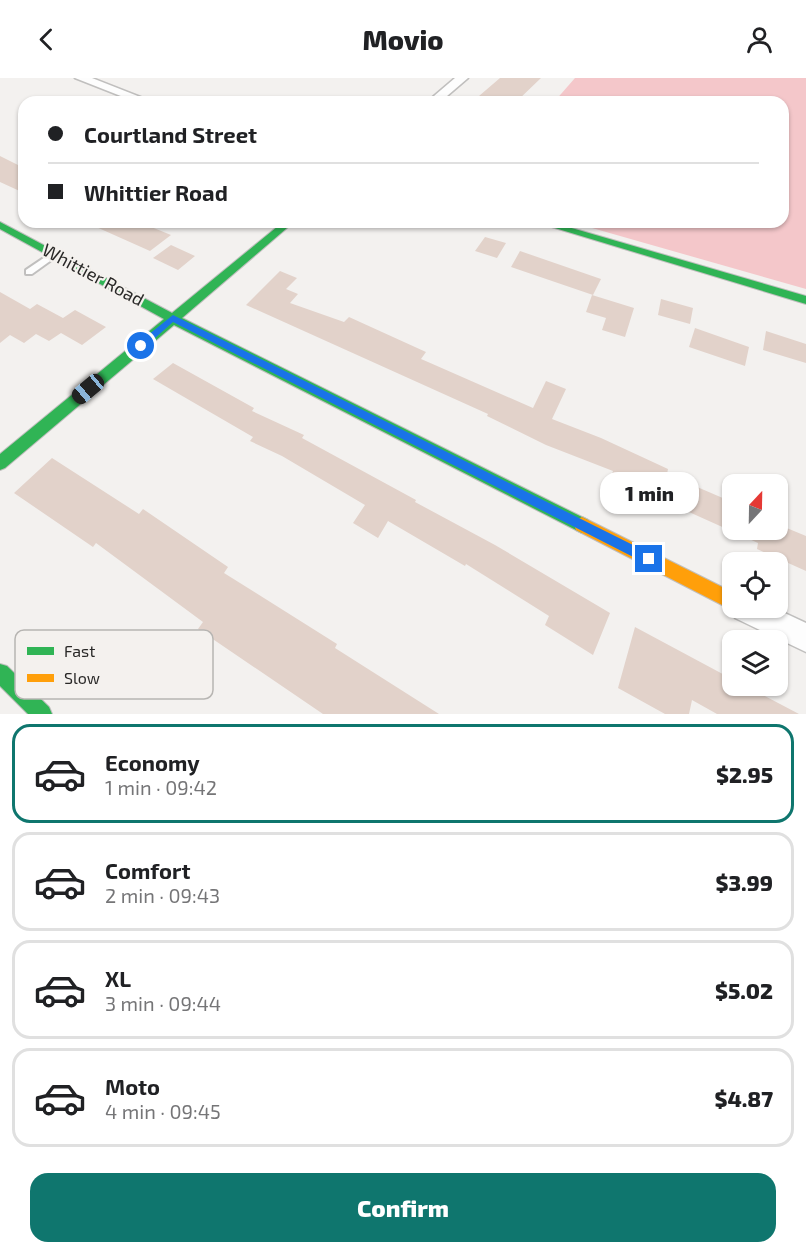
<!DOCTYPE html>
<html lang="en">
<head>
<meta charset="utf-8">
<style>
	body { margin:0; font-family:"Exo 2",sans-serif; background:#f6f6f6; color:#202124; height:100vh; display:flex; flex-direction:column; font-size:22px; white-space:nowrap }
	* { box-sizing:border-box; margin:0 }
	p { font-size:20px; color:#757577 }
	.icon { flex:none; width:33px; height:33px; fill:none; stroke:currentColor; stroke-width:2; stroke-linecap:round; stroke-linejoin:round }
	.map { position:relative; height:636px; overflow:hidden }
	.sheet { display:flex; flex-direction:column; background:#fff; flex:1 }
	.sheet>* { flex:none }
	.top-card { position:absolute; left:18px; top:18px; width:771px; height:132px; border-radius:18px; box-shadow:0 2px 4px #0004; display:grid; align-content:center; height:132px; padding:0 30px; background:#fff }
	.needle { width:39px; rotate:22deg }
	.buttons { position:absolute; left:722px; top:396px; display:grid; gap:12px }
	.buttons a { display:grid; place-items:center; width:66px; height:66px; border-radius:12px; background:#fff; box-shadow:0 2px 4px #0004; font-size:30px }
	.end { position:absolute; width:27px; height:27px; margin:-14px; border:8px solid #1a73e8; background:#fff; box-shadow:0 0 0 3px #fff }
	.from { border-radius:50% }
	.bubble { position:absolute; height:42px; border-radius:18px; background:#fff; box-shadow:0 2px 4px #0004; font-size:20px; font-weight:800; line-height:42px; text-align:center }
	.car { position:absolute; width:18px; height:36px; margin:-18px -9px; border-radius:8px; box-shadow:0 0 4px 2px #0007; background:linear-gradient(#222 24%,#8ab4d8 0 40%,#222 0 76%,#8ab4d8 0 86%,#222 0) }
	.top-card b { display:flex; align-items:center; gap:21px; height:57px; font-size:22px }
	.top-card b+b { border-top:2px solid #e0e0e0 }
	.top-card i { width:15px; height:15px; background:#202124 }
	ul { padding:10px 0 0; list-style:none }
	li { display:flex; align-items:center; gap:18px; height:99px; margin:0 12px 9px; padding:0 18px; border:3px solid #e0e0e0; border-radius:18px }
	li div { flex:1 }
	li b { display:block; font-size:22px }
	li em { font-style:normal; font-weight:800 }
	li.on { border-color:#0f766e }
	li>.icon { width:54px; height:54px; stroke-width:1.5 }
	.button { display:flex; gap:12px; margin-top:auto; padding:12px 30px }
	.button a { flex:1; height:69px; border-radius:18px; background:#0f766e; color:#fff; font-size:24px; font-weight:800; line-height:69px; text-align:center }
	header { display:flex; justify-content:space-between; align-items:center; height:78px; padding:0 30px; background:#fff; font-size:27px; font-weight:800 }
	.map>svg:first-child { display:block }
	.green { fill:#f4c7ca }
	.building { fill:#e2d2ca }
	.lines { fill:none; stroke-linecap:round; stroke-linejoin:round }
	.lane-casing { stroke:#c0bfbe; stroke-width:4 }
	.street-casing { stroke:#c0bfbe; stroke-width:3 }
	.fast-casing { stroke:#c0bfbe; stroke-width:2 }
	.slow-casing { stroke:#c0bfbe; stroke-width:2 }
	.lane { fill:#fdfdfd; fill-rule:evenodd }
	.street { fill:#fdfdfd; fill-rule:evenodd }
	.fast { fill:#30b455; fill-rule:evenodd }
	.slow { fill:#ff9f0a; fill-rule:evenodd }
	.route { fill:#1a73e8 }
	.labels { text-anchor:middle; stroke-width:4.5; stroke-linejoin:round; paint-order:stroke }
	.street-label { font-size:18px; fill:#292827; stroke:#f4f1ee }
	.key { fill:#f4f1ee; stroke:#b7b5b2; stroke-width:1.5 }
	.key-label { font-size:16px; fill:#292827 }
</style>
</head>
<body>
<header><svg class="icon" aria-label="back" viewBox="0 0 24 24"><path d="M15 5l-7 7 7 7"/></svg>Movio<svg class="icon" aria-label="person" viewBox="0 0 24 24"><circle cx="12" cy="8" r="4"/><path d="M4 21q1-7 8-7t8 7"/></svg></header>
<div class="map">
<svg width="806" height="636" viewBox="0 0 806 636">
	<rect width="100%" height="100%" fill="#f3f1ef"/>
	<path class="green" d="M575,0H806V211L571,144H783V24H554Z"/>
	<path class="building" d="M500,0H541L516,24H472Z
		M0,78L24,90V115L0,104Z
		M85,144H139L171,157L150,173Z
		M485,159L506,165L497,180L475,173Z
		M171,167L195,178L178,192L153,180Z
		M520,173L601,201L593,217L511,189Z
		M280,193L297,200L286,211L298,216L290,225L344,244L349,239L426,274L421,281L428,284L533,330L546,303L566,311L552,341L601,360L668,391L667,396L732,424V452H777V446L806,458V493L757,471L758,465L611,399L613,393L546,367L487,338L488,336L246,227Z
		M0,214L30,231L37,226L63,240L75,232L106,249L82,267L61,255L49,263L36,256L24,265L10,257L0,265Z
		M592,217L634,230L625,259L602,252L606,240L586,234Z
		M661,221L693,230L690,246L658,237Z
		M695,250L749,269L745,288L689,269Z
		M766,253L806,266V285L763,272Z
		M173,285L254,330L252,333L304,357L302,360L416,422L415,424L495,467L610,535L593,577L545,547L549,538L466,486L465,488L388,443L378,460L353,445L365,427L282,378L250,363L253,359L153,301Z
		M52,380L139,436L143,431L228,489L224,495L337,566L335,570L439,636H323L198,551L203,544L96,465L93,469L14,415Z
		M635,549L732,601V608H746L799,636H717L692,622L689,636H665L618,610Z"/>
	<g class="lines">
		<g class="lane-casing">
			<path id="lane" d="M54,173L57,174V178L32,196H26V192Z"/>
		</g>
		<g class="street-casing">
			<path id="street" d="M75,0H92L153,24H136Z
				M455,0H468L440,24H427Z
				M732,528L774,530L806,545V574L735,540Z"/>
		</g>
		<g class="fast-casing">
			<path id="fast" d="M0,144L172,235L283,144H294L182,240L588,442L590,447L588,452L582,455L576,452L174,247L5,390L0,392V376L164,241L0,151Z
				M535,144H551L806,218V226Z
				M0,586L7,588L49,629L52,636H28L0,608Z"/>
		</g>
		<g class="slow-casing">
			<path id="slow" d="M582,439L732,514V530H737L732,532L726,529L576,452L574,447L576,442Z"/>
		</g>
		<use href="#lane" class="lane"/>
		<use href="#street" class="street"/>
		<use href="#fast" class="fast"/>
		<use href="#slow" class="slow"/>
	</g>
	<path class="route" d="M173,237L653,477V485H645L173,244L144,270H138V265Z"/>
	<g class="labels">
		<g class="street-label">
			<text transform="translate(93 197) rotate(28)" y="6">Whittier Road</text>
		</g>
	</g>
	<rect x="15" y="552" width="198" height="69" rx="9" class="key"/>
	<rect x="27" y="569" width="27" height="8" fill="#30b455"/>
	<rect x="27" y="596" width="27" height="8" fill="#ff9f0a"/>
	<g class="key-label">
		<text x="64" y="579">Fast</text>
		<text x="64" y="606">Slow</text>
	</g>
</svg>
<div class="buttons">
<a><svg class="needle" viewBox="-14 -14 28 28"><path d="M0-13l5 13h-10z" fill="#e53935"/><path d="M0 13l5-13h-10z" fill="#757577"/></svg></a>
<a><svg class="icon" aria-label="locate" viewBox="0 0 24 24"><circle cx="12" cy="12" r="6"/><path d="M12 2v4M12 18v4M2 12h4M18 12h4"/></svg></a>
<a><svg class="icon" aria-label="layers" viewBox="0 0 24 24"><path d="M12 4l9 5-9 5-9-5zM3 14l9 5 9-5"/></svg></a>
</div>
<i class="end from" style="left:141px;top:268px"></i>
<i class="end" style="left:649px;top:481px"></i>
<div class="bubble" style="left:600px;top:394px;width:99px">1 min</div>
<i class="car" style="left:88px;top:311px;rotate:230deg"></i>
<div class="top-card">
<b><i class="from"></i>Courtland Street</b>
<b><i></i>Whittier Road</b>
</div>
</div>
<section class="sheet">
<ul>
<li class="on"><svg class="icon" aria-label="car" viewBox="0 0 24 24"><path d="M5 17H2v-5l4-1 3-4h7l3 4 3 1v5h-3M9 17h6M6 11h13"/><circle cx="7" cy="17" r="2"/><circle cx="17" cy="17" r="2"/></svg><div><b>Economy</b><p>1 min · 09:42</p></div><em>$2.95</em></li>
<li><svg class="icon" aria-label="car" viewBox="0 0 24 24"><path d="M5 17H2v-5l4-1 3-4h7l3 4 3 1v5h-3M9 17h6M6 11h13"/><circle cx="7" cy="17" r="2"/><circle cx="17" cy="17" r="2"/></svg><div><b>Comfort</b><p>2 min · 09:43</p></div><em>$3.99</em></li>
<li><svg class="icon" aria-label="car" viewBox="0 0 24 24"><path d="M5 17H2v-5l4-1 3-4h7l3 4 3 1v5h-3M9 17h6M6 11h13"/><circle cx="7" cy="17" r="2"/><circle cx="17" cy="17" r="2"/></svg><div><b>XL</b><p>3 min · 09:44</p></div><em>$5.02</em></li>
<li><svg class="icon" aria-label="car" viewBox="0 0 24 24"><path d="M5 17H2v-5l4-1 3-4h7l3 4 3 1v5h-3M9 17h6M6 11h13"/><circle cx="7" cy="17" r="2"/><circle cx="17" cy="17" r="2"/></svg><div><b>Moto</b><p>4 min · 09:45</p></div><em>$4.87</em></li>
</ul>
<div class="button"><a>Confirm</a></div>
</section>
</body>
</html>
